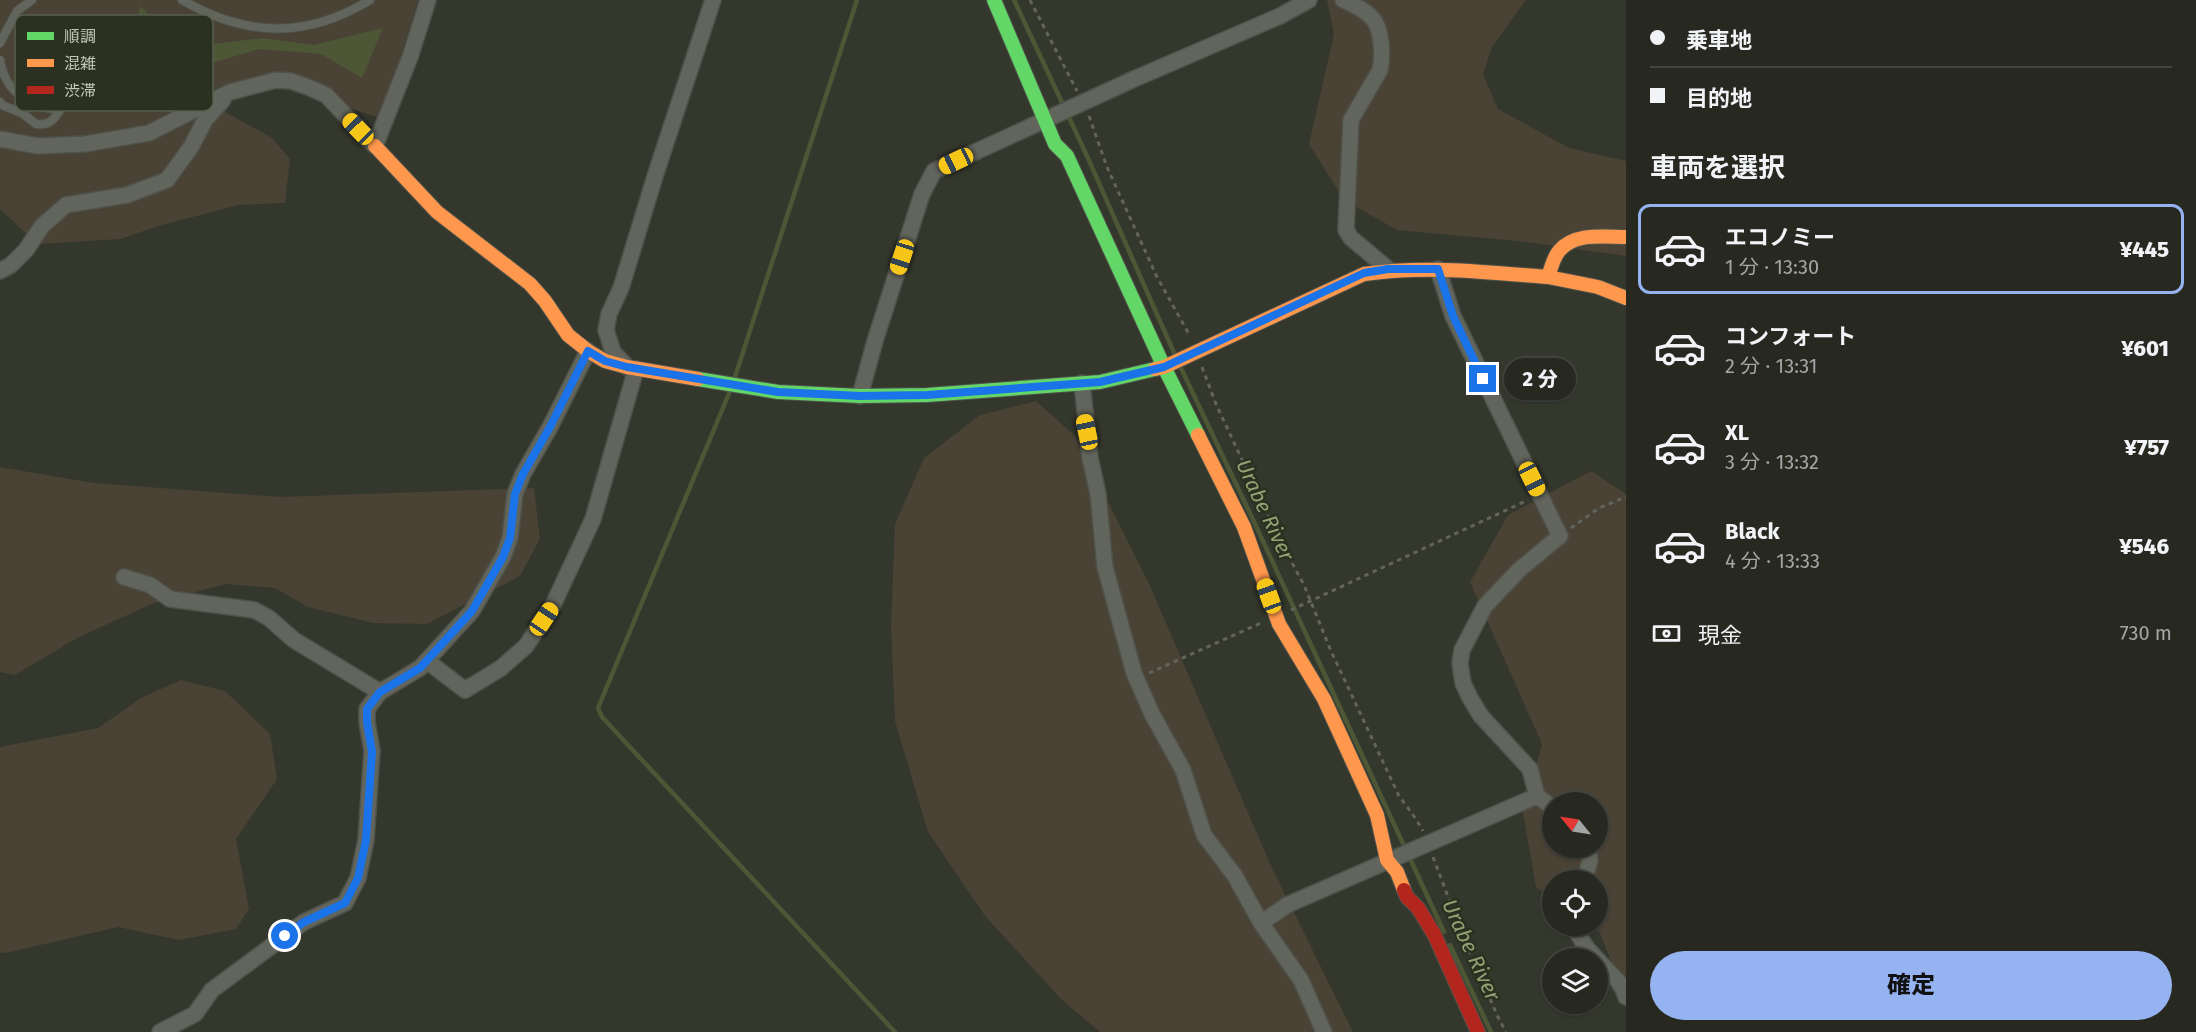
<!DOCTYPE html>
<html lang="ja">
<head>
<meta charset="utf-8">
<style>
	body { margin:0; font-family:"Fira Sans","Noto Sans JP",sans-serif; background:#2f312a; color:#f1f3f6; height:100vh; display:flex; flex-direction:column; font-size:22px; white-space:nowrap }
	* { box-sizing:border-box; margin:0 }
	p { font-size:20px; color:#a4a6a5 }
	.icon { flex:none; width:33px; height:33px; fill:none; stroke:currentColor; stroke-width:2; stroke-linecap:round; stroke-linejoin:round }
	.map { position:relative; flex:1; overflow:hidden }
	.side { display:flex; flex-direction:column; background:#272921; width:570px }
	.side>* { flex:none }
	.top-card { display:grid; align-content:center; height:132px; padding:0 24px; background:#272921 }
	.needle { width:39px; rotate:300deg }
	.fabs { position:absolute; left:1542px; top:792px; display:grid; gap:12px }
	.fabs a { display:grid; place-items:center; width:66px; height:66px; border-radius:50%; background:#272921; box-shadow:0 2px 4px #0004,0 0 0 2px #43453f; font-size:30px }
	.end { position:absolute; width:27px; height:27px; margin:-14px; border:8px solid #1a73e8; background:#fff; box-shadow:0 0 0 3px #fff }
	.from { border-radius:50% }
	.bubble { position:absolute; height:42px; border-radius:21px; background:#272921; box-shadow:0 2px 4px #0004,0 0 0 2px #43453f; font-size:20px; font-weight:800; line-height:42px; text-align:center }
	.car { position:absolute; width:18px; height:36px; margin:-18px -9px; border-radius:8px; box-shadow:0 0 4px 2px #0007; background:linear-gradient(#f5c518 24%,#345 0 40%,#f5c518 0 76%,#345 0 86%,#f5c518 0) }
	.top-card b { display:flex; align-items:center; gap:21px; height:57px; font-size:22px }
	.top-card b+b { border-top:2px solid #43453f }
	.top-card i { width:15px; height:15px; background:#f1f3f6 }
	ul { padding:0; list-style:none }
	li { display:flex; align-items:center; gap:18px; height:90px; margin:0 12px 9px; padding:0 12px; border:3px solid transparent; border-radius:12px }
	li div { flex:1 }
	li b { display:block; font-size:22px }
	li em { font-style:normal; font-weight:800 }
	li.current { border-color:#95b2f1 }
	li>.icon { width:54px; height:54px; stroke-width:1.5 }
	h2 { padding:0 24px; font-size:27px; line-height:72px }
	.pay { display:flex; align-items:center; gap:15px; height:66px; padding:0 24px; font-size:22px }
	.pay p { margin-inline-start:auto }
	.primary-button { display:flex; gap:12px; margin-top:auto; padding:12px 24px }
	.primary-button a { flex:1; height:69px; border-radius:36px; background:#95b2f1; color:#111; font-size:24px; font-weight:800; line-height:69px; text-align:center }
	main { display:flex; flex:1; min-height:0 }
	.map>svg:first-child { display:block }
	.green { fill:#4a4235; fill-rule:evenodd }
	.water { fill:#4d5736 }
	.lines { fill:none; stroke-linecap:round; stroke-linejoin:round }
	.stream { stroke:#4d5736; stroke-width:4.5 }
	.lane-casing { stroke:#4f524a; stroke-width:10 }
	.street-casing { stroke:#4f524a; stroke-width:18 }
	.fast-casing { stroke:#4f524a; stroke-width:16 }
	.slow-casing { stroke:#4f524a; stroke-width:16 }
	.jam-casing { stroke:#4f524a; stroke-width:16 }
	.path { stroke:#62645d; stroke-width:3; stroke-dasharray:4.5 4.5; stroke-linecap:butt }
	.lane { stroke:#62655c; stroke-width:8 }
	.street { stroke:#62655c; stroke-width:15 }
	.fast { stroke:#63d668; stroke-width:14 }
	.slow { stroke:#ff974d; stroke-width:14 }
	.jam { stroke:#b3261e; stroke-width:14 }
	.route { stroke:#1a73e8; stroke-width:8 }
	.labels { text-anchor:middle; stroke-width:5; stroke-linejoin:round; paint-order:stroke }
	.water-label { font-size:21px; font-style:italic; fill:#93a274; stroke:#2b3120 }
	.key { fill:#2b3120; stroke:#585e4d; stroke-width:1.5 }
	.key-label { font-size:16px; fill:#c1c7b7 }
</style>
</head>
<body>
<main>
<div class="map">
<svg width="1626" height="1032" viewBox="0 0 1626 1032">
	<rect width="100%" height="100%" fill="#34372c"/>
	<path class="green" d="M0,0H418L385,106L377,117L349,108L314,85L241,80L191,105L211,104L272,138L290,159L285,203L239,205L158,226L121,239L37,244L0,209Z
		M1327,0H1526L1492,47L1483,74L1498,109L1569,148L1626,161V256L1518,241L1397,230L1344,200L1309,144L1334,34Z
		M1036,401L1075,436L1150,586L1271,866L1353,1032H1100L1061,999L985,916L928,832L895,721L891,627L895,524L924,458L980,415Z
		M0,467L94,483L280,497L534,488L540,539L520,576L427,624L373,623L308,607L275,588L226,584L154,603L77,638L15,675L0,672Z
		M1591,471L1626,494V998L1599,931L1591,926H1598V880H1552V899L1536,887L1523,813L1542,744L1470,582L1508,515ZM1552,802H1598V848H1552Z
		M181,680L225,691L270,734L277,779L236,839L249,909L236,929L179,940L118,927L10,952L0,953V747L98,728L141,698Z"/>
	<path class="water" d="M140,6L172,35L206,45L261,38L314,45L383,28L362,78L321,54L259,49L161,78L127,72Z"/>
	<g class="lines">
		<path class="stream" d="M1014,0L1087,156L1175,355
			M1180,366L1255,524L1444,932
			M734,380L857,0
			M730,391L598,708L602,717L895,1032
			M1450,945L1491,1032"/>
		<g class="lane-casing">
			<path id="lane" d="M182,0C246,37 306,39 370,0
				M0,43L17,11L32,0
				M0,60C5,92 29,107 60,110C54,120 49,126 36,124L22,113L4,106L0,102"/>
		</g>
		<g class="street-casing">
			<path id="street" d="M1343,0C1354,5 1368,11 1375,22C1382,34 1383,56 1380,70L1351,120L1346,230L1351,238L1388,269
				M0,139L38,146L85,144L149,133L230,92L276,80L291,81L308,87L326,95L375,146L410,57L428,0
				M1438,269L1453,316L1560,536L1519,570L1485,606L1462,650L1460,663L1463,683L1470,698L1481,716L1530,769L1537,796L1552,807
				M0,271L11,265L26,250L42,226L66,205L127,195L167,180L191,147L205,120L223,100
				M627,367L613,352L606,330L609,314L621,288L656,173L713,0
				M1082,383L1090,458L1098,494L1105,567L1134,673L1152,714L1183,770L1204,835L1235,876L1261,923L1301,980L1324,1032
				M860,396L875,341L922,194L934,171L1134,79L1280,16L1309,0
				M124,577L150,585L170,599L254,610L269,618L294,640L380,692
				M427,661L465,690L501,668L526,646L553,605L593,519L636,369
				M1584,880L1590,861L1588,848
				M1261,923L1287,905L1537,796
				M1573,926L1586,947L1596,958
				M1598,960C1609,974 1621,979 1626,997
				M160,1032L195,1014L212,990L304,922L345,903L358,878L366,840L372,751L367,722V709L380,692L420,668L472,611L503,557L510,538L515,494L523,474L550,427L588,351"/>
		</g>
		<g class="fast-casing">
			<path id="fast" d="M994,0L1055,144L1067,156L1164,367L1198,435
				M698,379L778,392L860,396L927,395L1100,382L1155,369"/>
		</g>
		<g class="slow-casing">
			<path id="slow" d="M375,146L437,212L530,284L545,301L568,335L588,351L605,361L627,367L698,379
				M1548,277L1598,287L1626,298
				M1155,369L1164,367L1364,274C1426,265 1486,272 1548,277C1551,269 1553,258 1559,251C1574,232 1605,237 1626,237
				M1198,435L1244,527L1279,624L1324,699L1377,815L1387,860L1397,872L1404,890"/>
		</g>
		<g class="jam-casing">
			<path id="jam" d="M1404,890L1407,897L1418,908L1434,934L1478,1032"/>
		</g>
		<path class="path" d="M1030,0L1077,91
			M1089,116L1107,167L1157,277L1190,336
			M1202,367L1216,404L1277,535L1304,585L1331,651L1399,796L1416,819L1423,831
			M1571,528L1599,508L1626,497
			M1291,610L1528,500
			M1149,673L1261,623
			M1433,857L1466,944L1498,1017L1506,1032"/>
		<use href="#lane" class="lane"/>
		<use href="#street" class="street"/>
		<use href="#fast" class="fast"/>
		<use href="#slow" class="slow"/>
		<use href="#jam" class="jam"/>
	</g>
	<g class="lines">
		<path class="route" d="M285,936L304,922L345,903L358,878L366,840L372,752L367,722V709L380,692L420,668L472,611L503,557L510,538L515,494L523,474L550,427L588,351L605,361L627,367L778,392L860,396L927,395L1100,382L1164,367L1364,273L1388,269H1438L1453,316L1483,379"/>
	</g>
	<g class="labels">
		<g class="water-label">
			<text transform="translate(1265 510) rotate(65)" y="7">Urabe River</text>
			<text transform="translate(1471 950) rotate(65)" y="7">Urabe River</text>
		</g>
	</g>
	<rect x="15" y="15" width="198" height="96" rx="9" class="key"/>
	<rect x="27" y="32" width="27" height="8" fill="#63d668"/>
	<rect x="27" y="59" width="27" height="8" fill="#ff974d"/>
	<rect x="27" y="86" width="27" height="8" fill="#b3261e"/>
	<g class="key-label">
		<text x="64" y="42">順調</text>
		<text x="64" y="69">混雑</text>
		<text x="64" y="96">渋滞</text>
	</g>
</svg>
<div class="fabs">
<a><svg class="needle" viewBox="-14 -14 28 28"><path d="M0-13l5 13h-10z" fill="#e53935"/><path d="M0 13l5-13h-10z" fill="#a4a6a5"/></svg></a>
<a><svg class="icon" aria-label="locate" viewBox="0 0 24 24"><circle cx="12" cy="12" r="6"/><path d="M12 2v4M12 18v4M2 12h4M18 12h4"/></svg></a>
<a><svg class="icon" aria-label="layers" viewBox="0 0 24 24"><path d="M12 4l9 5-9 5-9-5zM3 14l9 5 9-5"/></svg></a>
</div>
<i class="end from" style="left:285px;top:936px"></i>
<i class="end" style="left:1483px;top:379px"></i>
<div class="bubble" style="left:1504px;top:358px;width:72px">2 分</div>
<i class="car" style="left:358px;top:129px;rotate:316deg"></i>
<i class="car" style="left:956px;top:161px;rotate:245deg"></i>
<i class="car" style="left:902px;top:257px;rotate:198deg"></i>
<i class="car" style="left:1087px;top:432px;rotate:348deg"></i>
<i class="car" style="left:1532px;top:479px;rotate:154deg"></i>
<i class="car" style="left:1269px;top:596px;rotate:340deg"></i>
<i class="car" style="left:544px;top:619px;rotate:34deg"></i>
</div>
<section class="side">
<div class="top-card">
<b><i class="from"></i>乗車地</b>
<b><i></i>目的地</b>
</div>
<h2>車両を選択</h2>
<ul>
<li class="current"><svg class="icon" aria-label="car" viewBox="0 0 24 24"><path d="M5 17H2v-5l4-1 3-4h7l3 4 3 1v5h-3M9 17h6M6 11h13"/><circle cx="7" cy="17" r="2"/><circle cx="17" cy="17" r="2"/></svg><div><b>エコノミー</b><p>1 分 · 13:30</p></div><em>¥445</em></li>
<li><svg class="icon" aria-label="car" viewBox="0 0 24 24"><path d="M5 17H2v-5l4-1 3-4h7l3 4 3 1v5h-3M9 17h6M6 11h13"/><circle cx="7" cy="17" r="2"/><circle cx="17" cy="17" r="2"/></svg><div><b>コンフォート</b><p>2 分 · 13:31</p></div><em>¥601</em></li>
<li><svg class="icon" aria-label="car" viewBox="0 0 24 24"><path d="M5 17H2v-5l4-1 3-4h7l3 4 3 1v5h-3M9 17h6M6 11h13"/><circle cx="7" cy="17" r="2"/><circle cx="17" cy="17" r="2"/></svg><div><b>XL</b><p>3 分 · 13:32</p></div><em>¥757</em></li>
<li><svg class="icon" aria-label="car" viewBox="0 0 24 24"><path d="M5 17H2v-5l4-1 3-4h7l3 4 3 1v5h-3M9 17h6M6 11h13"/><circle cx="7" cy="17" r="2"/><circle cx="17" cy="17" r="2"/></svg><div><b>Black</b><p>4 分 · 13:33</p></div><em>¥546</em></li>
</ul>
<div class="pay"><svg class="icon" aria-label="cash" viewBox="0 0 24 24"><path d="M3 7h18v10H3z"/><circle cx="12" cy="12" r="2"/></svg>現金<p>730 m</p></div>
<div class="primary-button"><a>確定</a></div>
</section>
</main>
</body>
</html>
